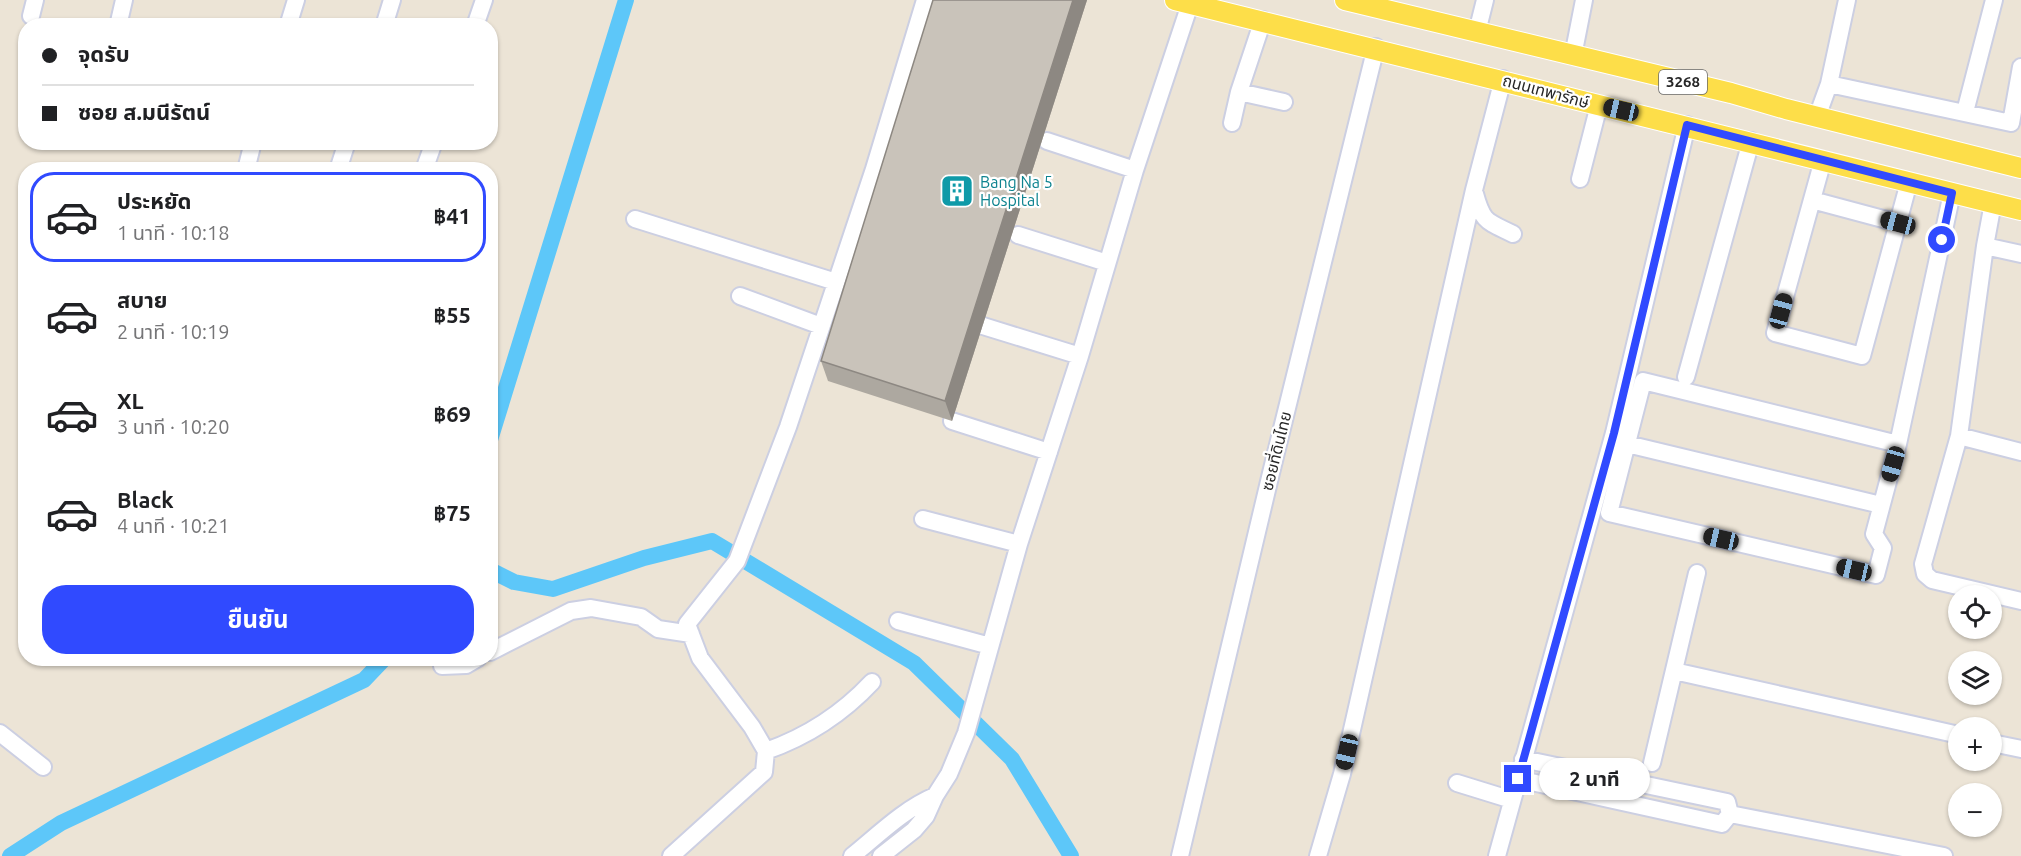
<!DOCTYPE html>
<html lang="th">
<head>
<meta charset="utf-8">
<style>
	body { margin:0; font-family:Ubuntu,"Noto Sans Thai",sans-serif; background:#f6f6f6; color:#202124; height:100vh; display:flex; flex-direction:column; font-size:22px; white-space:nowrap }
	* { box-sizing:border-box; margin:0 }
	p { font-size:20px; color:#757577 }
	.icon { flex:none; width:33px; height:33px; fill:none; stroke:currentColor; stroke-width:2; stroke-linecap:round; stroke-linejoin:round }
	.map { position:relative; flex:1; overflow:hidden }
	.drawer { position:absolute; left:18px; top:162px; width:480px; height:504px; display:flex; flex-direction:column; background:#fff; border-radius:24px; box-shadow:0 2px 4px #0004 }
	.drawer>* { flex:none }
	.hud { position:absolute; left:18px; top:18px; width:480px; height:132px; border-radius:24px; box-shadow:0 2px 4px #0004; display:grid; align-content:center; height:132px; padding:0 24px; background:#fff }
	.buttons { position:absolute; left:1948px; top:585px; display:grid; gap:12px }
	.buttons a { display:grid; place-items:center; width:54px; height:54px; border-radius:50%; background:#fff; box-shadow:0 2px 4px #0004; font-size:30px }
	.end { position:absolute; width:27px; height:27px; margin:-14px; border:8px solid #304aff; background:#fff; box-shadow:0 0 0 3px #fff }
	.from { border-radius:50% }
	.bubble { position:absolute; height:42px; border-radius:21px; background:#fff; box-shadow:0 2px 4px #0004; font-size:20px; font-weight:700; line-height:42px; text-align:center }
	.car { position:absolute; width:18px; height:36px; margin:-18px -9px; border-radius:8px; box-shadow:0 0 4px 2px #0007; background:linear-gradient(#222 24%,#8ab4d8 0 40%,#222 0 76%,#8ab4d8 0 86%,#222 0) }
	.hud b { display:flex; align-items:center; gap:21px; height:57px; font-size:22px }
	.hud b+b { border-top:2px solid #e0e0e0 }
	.hud i { width:15px; height:15px; background:#202124 }
	ul { padding:10px 0 0; list-style:none }
	li { display:flex; align-items:center; gap:18px; height:90px; margin:0 12px 9px; padding:0 12px; border:3px solid transparent; border-radius:24px }
	li div { flex:1 }
	li b { display:block; font-size:22px }
	li em { font-style:normal; font-weight:700 }
	li.current { border-color:#304aff }
	li>.icon { width:54px; height:54px; stroke-width:1.5 }
	.primary-button { display:flex; gap:12px; margin-top:auto; padding:12px 24px }
	.primary-button a { flex:1; height:69px; border-radius:24px; background:#304aff; color:#fff; font-size:24px; font-weight:700; line-height:69px; text-align:center }
	.map>svg:first-child { display:block }
	.lines { fill:none; stroke-linecap:round; stroke-linejoin:round }
	.canal { stroke:#5dc7f9; stroke-width:16 }
	.minor-casing { stroke:#cccfe2; stroke-width:20 }
	.major-casing { stroke:#fff; stroke-width:22 }
	.minor { stroke:#fff; stroke-width:16 }
	.major { stroke:#fdde49; stroke-width:20 }
	.wall { fill:#ada8a0 }
	.shaded-wall { fill:#8d8882 }
	.building { fill:#c9c3ba; stroke:#8d8882; stroke-width:1.5 }
	.route { stroke:#304aff; stroke-width:8 }
	.labels { text-anchor:middle; stroke-width:4.5; stroke-linejoin:round; paint-order:stroke }
	.shield { fill:#fff; stroke:#686868; stroke-width:1.5 }
	.shield-label { font-size:15px; font-weight:bold; fill:#272727 }
	.street-label { font-size:16px; fill:#272727; stroke:#fff }
	.culture-label { font-size:16px; fill:#0d838f; stroke:#fff; text-anchor:start }
</style>
</head>
<body>
<div class="map">
<svg width="2021" height="856" viewBox="0 0 2021 856">
	<rect width="100%" height="100%" fill="#ece4d6"/>
	<g class="lines">
		<path class="canal" d="M490,440L626,0
			M490,570L514,582L553,589L644,558L712,541L914,663L1012,759L1071,856
			M10,856L61,823L364,680L385,658"/>
		<g class="minor-casing">
			<path id="minor" d="M31,16L35,0
				M118,26L124,0
				M288,26L296,0
				M384,26L392,0
				M475,26L484,0
				M1477,32L1485,0
				M1573,56L1584,0
				M1829,84L2011,123L2021,67
				M1239,92L1284,102
				M1965,112L1994,0
				M1817,117L1829,84L1847,0
				M1232,123L1239,92L1263,20
				M1047,141L1135,170
				M1823,160L1775,333L1862,356L1909,182
				M246,170L253,142
				M338,170L347,142
				M424,170L434,142
				M1580,179L1599,105
				M1475,194C1483,223 1487,221 1513,234
				M1812,200L1898,223
				M1993,203L1985,246L1959,436L2021,452
				M635,219L836,282
				M1018,235L1107,263
				M1985,246L2021,254
				M740,296L821,326
				M983,326L1080,356
				M1686,377L1751,141
				M952,421L1049,452
				M1959,436L1923,564L1925,574L1932,580L2021,601
				M1627,444L1881,505
				M1898,444L1643,381L1609,513L1876,575L1883,548L1874,534L1898,444L1952,193
				M923,519L1019,544
				M898,621L990,646
				M490,652L571,611L591,608L641,617L658,629L691,634
				M442,666L466,665L478,658
				M1674,671L1959,735
				M0,733L43,767
				M1992,743L2021,749
				M766,751C806,737 843,713 872,682
				M1652,763L1697,573
				M1518,779L1722,824L1730,814L1727,802L1523,759
				M1457,783L1512,800
				M1730,814L1944,856
				M671,856L764,772L766,751L752,727L700,658L687,624L737,561L788,427L874,169L925,0
				M852,856C878,835 904,809 935,796
				M881,856L914,830L926,816L935,796L949,774L966,733L1019,544L1080,356L1135,170L1190,4
				M1180,856L1271,473L1376,47
				M1318,856L1342,774L1474,190L1503,79
				M1497,856L1614,433L1687,125"/>
		</g>
		<g class="major-casing">
			<path id="major" d="M1175,0C1457,68 1739,138 2021,210
				M1345,0L1731,93L1786,109L2021,168"/>
		</g>
		<use href="#minor" class="minor"/>
		<use href="#major" class="major"/>
	</g>
	<path class="wall" d="M933,0H1087L952,421L828,381L821,361Z"/>
	<path class="shaded-wall" d="M1073,0H1087L952,421L945,401Z"/>
	<path class="building" d="M933,0H1073L945,401L821,361Z"/>
	<g class="lines">
		<path class="route" d="M1518,779L1614,433L1687,125L1952,193L1942,240"/>
	</g>
	<defs>
		<g id="building-square" transform="scale(1.725)"><rect x="-9" y="-9" width="18" height="18" rx="4" fill="#0f9aa8" stroke="#fff"/><path d="M-4-6H4V6H1V3H-1V6H-4ZM-2.5-4.3h1.7v1.8h-1.7ZM.8-4.3h1.7v1.8H.8ZM-2.5-1h1.7V.8h-1.7ZM.8-1h1.7V.8H.8Z" fill="#fff"/></g>
	</defs>
	<g fill-rule="evenodd">
		<use href="#building-square" x="957" y="191"/>
	</g>
	<g class="labels">
		<rect class="shield" x="1659" y="70" width="48" height="24" rx="4.5"/>
		<g class="shield-label">
			<text x="1683" y="87">3268</text>
		</g>
		<g class="street-label">
			<text transform="translate(1546 91) rotate(15)" y="6">ถนนเทพารักษ์</text>
			<text transform="translate(1276 451) rotate(-76)" y="6">ซอยที่ดินไทย</text>
		</g>
		<g class="culture-label">
			<text x="980" y="188">Bang Na 5<tspan x="980" dy="18">Hospital</tspan></text>
		</g>
	</g>
</svg>
<div class="buttons">
<a><svg class="icon" aria-label="locate" viewBox="0 0 24 24"><circle cx="12" cy="12" r="6"/><path d="M12 2v4M12 18v4M2 12h4M18 12h4"/></svg></a>
<a><svg class="icon" aria-label="layers" viewBox="0 0 24 24"><path d="M12 4l9 5-9 5-9-5zM3 14l9 5 9-5"/></svg></a>
<a>+</a>
<a>−</a>
</div>
<i class="end from" style="left:1942px;top:240px"></i>
<i class="end" style="left:1518px;top:779px"></i>
<div class="bubble" style="left:1539px;top:758px;width:111px">2 นาที</div>
<i class="car" style="left:1621px;top:110px;rotate:283deg"></i>
<i class="car" style="left:1898px;top:223px;rotate:285deg"></i>
<i class="car" style="left:1781px;top:311px;rotate:15deg"></i>
<i class="car" style="left:1893px;top:464px;rotate:196deg"></i>
<i class="car" style="left:1721px;top:539px;rotate:283deg"></i>
<i class="car" style="left:1854px;top:570px;rotate:283deg"></i>
<i class="car" style="left:1347px;top:752px;rotate:193deg"></i>
<div class="hud">
<b><i class="from"></i>จุดรับ</b>
<b><i></i>ซอย ส.มนีรัตน์</b>
</div>
<section class="drawer">
<ul>
<li class="current"><svg class="icon" aria-label="car" viewBox="0 0 24 24"><path d="M5 17H2v-5l4-1 3-4h7l3 4 3 1v5h-3M9 17h6M6 11h13"/><circle cx="7" cy="17" r="2"/><circle cx="17" cy="17" r="2"/></svg><div><b>ประหยัด</b><p>1 นาที · 10:18</p></div><em>฿41</em></li>
<li><svg class="icon" aria-label="car" viewBox="0 0 24 24"><path d="M5 17H2v-5l4-1 3-4h7l3 4 3 1v5h-3M9 17h6M6 11h13"/><circle cx="7" cy="17" r="2"/><circle cx="17" cy="17" r="2"/></svg><div><b>สบาย</b><p>2 นาที · 10:19</p></div><em>฿55</em></li>
<li><svg class="icon" aria-label="car" viewBox="0 0 24 24"><path d="M5 17H2v-5l4-1 3-4h7l3 4 3 1v5h-3M9 17h6M6 11h13"/><circle cx="7" cy="17" r="2"/><circle cx="17" cy="17" r="2"/></svg><div><b>XL</b><p>3 นาที · 10:20</p></div><em>฿69</em></li>
<li><svg class="icon" aria-label="car" viewBox="0 0 24 24"><path d="M5 17H2v-5l4-1 3-4h7l3 4 3 1v5h-3M9 17h6M6 11h13"/><circle cx="7" cy="17" r="2"/><circle cx="17" cy="17" r="2"/></svg><div><b>Black</b><p>4 นาที · 10:21</p></div><em>฿75</em></li>
</ul>
<div class="primary-button"><a>ยืนยัน</a></div>
</section>
</div>
</body>
</html>
